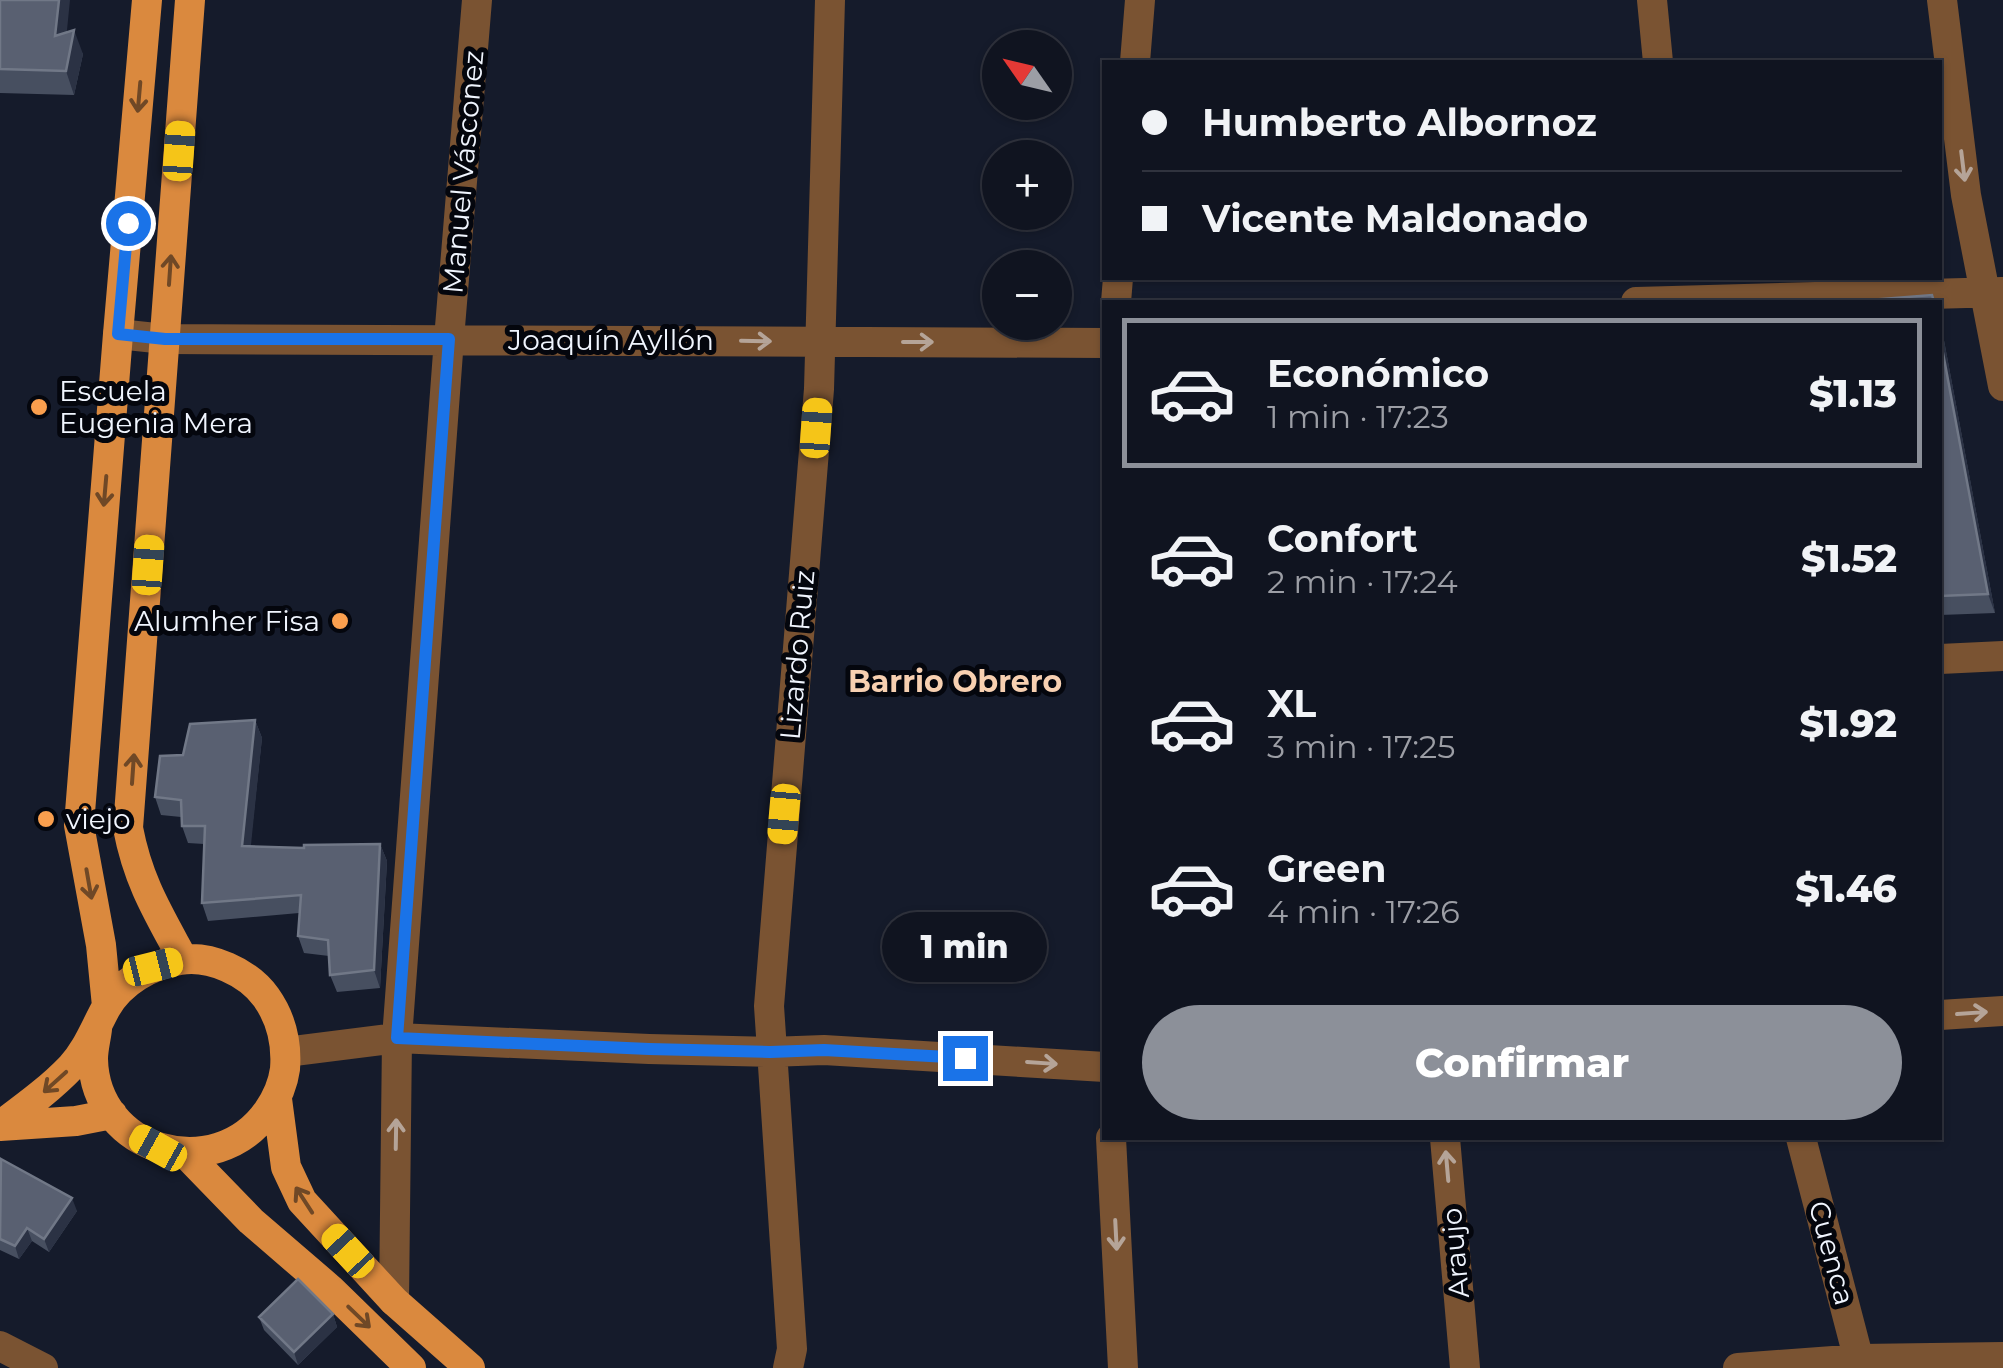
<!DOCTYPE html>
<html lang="es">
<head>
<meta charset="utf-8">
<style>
	body { margin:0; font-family:Montserrat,sans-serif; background:#1e212d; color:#f1f3f6; height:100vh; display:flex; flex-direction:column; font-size:38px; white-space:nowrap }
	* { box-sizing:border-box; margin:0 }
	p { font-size:32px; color:#9c9ea5 }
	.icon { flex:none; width:55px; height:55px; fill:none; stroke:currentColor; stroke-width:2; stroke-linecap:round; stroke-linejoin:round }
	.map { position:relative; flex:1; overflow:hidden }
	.sheet { position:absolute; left:1102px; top:300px; width:840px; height:840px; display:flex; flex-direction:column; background:#101420; border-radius:0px; box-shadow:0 2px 8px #0004,0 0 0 2px #30333e }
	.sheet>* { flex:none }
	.guide { position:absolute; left:1102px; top:60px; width:840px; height:220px; border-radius:0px; box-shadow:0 2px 8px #0004,0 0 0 2px #30333e; display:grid; align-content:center; height:220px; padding:0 40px; background:#101420 }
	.needle { width:65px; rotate:304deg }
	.controls { position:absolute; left:982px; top:30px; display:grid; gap:20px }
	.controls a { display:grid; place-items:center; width:90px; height:90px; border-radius:50%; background:#101420; box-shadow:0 2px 8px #0004,0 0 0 2px #30333e; font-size:50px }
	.end { position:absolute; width:45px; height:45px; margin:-22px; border:12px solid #1a73e8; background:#fff; box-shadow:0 0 0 5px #fff }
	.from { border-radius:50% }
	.bubble { position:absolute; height:70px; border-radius:35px; background:#101420; box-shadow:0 2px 8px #0004,0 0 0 2px #30333e; font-size:32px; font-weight:800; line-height:70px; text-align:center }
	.car { position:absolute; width:30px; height:60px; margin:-30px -15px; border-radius:12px; box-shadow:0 0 8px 2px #0007; background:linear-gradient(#f5c518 24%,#345 0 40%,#f5c518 0 76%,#345 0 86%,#f5c518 0) }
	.guide b { display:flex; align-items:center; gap:35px; height:95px; font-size:38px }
	.guide b+b { border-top:2px solid #30333e }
	.guide i { width:25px; height:25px; background:#f1f3f6 }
	ul { padding:18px 0 0; list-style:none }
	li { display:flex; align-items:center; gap:30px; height:150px; margin:0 20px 15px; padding:0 20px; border:5px solid transparent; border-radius:0px }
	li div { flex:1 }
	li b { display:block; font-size:38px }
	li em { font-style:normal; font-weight:800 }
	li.on { border-color:#8c9099 }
	li>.icon { width:90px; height:90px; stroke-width:1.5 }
	.cta { display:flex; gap:20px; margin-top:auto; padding:20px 40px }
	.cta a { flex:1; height:115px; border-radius:60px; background:#8c9099; color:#fff; font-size:40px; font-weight:800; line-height:115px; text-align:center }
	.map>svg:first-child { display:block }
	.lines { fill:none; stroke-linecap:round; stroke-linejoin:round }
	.minor { stroke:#7a5332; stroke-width:30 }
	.major { stroke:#da893e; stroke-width:30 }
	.wall { fill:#474f60 }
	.shaded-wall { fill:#2b3244 }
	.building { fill:#596071; stroke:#717887; stroke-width:2.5 }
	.oneway { stroke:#6f4826 }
	.oneway2 { stroke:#b5a498 }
	.route { stroke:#1a73e8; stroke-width:12 }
	.poi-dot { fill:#fa9f4e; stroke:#04060d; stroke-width:4 }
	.labels { text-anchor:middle; stroke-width:10; stroke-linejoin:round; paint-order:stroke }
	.street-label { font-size:28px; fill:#f0f5fe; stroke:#04060d }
	.poi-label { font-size:28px; fill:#f0f5fe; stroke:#04060d; text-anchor:start }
	.neighbourhood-label { font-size:30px; font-weight:bold; fill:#f7d0b1; stroke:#04060d }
</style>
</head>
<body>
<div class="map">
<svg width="2003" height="1368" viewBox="0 0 2003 1368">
	<rect width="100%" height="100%" fill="#151b2b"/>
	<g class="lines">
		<path class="minor" d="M1652,0L1658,62
			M1942,0L1966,195L2003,386
			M1135,62L1140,0
			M1116,302L1118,278
			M1636,302L2002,292
			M118,334L165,339L1105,343
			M1940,659L2003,656
			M1940,1015L2003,1011
			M286,1052L397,1038L649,1049L770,1052L824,1050L1105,1067
			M1111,1138L1123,1368
			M1445,1138L1465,1368
			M1801,1138L1861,1368
			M394,1301L397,1038L449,339L477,0
			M0,1346L43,1368
			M788,1368L792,1349L769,1006L819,389L830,0
			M1738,1368L1860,1359L2003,1357"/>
		<path class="major" d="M183,959C158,913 138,881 128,828L190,0
			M107,1006L101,945L79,825L118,334L147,0
			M277,1099L286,1167L302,1201L394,1301L470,1368
			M1,1125C25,1107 50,1089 71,1067C87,1050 95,1028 106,1008C121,982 150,965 180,960C210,955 248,972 266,997C281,1018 287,1043 285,1069C283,1084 277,1098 268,1111C215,1186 95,1152 93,1059C93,1049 96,1038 97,1029
			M0,1126L76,1121L112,1114
			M186,1154L251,1221L330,1289L411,1368"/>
	</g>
	<path class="wall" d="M0,0L67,32L83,54L74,95L0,93Z
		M1940,319L1995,613L1940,615Z
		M255,720L262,738L250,847L304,848L380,844L387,861L380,988L337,992L330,975L329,956L304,953L298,936L299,913L208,921L202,903L204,844L188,843L182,826L181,817L161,815L155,797Z
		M0,1161L77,1211L49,1252L32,1241L19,1259L0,1250Z
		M333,1314L337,1327L298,1365L264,1330L259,1317Z"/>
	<path class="shaded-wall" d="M59,0H70L64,60L55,36Z
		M74,30L83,54L74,95L66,71Z
		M1940,319L1995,613L1988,594L1940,337Z
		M255,720L262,738L249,864L242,846Z
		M380,844L387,861L380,988L374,970Z
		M72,1198L77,1211L49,1252L44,1239Z
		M27,1228L32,1241L19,1259L15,1246Z
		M333,1314L337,1327L298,1365L294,1352Z"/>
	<path class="building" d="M0,0H59L55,36L74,30L66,71L0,69Z
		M1932,295L1934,302H1843Z
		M1940,337L1988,594L1940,596Z
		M255,720L242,846L304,848V845L380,844L374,970L330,975L328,940L298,936L301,895L202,903L205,826H182L181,800L155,797L160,756L183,755L190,724Z
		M1,1159L72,1198L44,1239L27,1228L15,1246L0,1239Z
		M298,1279L333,1314L294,1352L259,1317Z"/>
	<defs><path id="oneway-shaft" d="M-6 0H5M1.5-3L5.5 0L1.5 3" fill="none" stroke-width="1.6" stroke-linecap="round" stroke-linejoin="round" transform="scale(2.5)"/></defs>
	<g class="oneway">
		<use href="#oneway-shaft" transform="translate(139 97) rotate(95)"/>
		<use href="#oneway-shaft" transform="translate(170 270) rotate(-86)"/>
		<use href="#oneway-shaft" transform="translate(105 491) rotate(95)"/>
		<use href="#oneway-shaft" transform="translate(133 769) rotate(-86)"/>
		<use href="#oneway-shaft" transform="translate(89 884) rotate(80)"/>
		<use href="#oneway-shaft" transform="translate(55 1082) rotate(138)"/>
		<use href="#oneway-shaft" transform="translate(304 1200) rotate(-123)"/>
		<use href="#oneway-shaft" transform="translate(359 1317) rotate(44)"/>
	</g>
	<g class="oneway2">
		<use href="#oneway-shaft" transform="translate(1963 166) rotate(83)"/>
		<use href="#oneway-shaft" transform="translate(756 341) rotate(1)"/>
		<use href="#oneway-shaft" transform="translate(918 342)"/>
		<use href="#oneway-shaft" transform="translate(1972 1013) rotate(-4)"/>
		<use href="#oneway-shaft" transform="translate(1042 1063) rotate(4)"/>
		<use href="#oneway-shaft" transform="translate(396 1134) rotate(-89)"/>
		<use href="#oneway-shaft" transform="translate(1447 1166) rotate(-95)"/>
		<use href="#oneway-shaft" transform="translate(1116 1235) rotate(87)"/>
	</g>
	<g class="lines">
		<path class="route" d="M128,223L118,334L165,339H449L397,1038L649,1049L770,1052L824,1050L965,1058"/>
	</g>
	<g class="poi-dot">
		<circle cx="39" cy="407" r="10"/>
		<circle cx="340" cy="621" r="10"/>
		<circle cx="46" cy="819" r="10"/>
	</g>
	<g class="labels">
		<g class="street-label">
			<text transform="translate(463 172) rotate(-85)" y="10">Manuel Vásconez</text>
			<text x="611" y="350">Joaquín Ayllón</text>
			<text transform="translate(797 655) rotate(-85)" y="10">Lizardo Ruiz</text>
			<text transform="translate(1455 1253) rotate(-95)" y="10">Araujo</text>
			<text transform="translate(1832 1253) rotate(75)" y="10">Cuenca</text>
		</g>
		<g class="poi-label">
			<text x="59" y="401">Escuela<tspan x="59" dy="32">Eugenia Mera</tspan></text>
			<text x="320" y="631" text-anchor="end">Alumher Fisa</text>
			<text x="66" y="829">viejo</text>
		</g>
		<g class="neighbourhood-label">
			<text x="955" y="692">Barrio Obrero</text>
		</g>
	</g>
</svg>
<div class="controls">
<a><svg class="needle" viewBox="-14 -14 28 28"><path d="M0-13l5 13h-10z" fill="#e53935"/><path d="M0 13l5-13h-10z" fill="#9c9ea5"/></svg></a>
<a>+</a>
<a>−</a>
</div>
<i class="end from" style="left:128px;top:223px"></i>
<i class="end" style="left:965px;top:1058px"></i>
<div class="bubble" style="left:882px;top:912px;width:165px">1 min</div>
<i class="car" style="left:179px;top:151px;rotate:4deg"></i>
<i class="car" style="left:816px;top:428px;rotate:4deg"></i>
<i class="car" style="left:148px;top:565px;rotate:4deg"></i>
<i class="car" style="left:784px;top:814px;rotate:185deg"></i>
<i class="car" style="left:153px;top:967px;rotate:76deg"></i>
<i class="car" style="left:158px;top:1148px;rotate:299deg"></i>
<i class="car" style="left:348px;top:1251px;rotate:317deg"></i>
<div class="guide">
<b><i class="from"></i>Humberto Albornoz</b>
<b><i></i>Vicente Maldonado</b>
</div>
<section class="sheet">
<ul>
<li class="on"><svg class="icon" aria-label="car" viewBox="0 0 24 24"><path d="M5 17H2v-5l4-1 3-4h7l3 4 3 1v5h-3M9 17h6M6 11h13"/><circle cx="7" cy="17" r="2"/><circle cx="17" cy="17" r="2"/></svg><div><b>Económico</b><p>1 min · 17:23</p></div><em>$1.13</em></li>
<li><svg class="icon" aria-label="car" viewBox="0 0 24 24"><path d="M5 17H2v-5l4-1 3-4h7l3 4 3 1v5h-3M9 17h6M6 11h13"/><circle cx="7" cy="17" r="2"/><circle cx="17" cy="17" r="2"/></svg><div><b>Confort</b><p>2 min · 17:24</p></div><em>$1.52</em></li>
<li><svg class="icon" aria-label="car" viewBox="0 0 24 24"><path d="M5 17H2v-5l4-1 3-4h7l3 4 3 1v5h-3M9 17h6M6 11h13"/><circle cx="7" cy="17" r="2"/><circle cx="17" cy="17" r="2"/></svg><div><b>XL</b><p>3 min · 17:25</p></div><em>$1.92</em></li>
<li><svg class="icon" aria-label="car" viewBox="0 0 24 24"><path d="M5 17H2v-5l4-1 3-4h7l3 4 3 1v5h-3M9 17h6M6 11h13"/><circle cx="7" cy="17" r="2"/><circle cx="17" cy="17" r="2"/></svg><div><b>Green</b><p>4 min · 17:26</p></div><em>$1.46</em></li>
</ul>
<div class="cta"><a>Confirmar</a></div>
</section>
</div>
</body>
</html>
